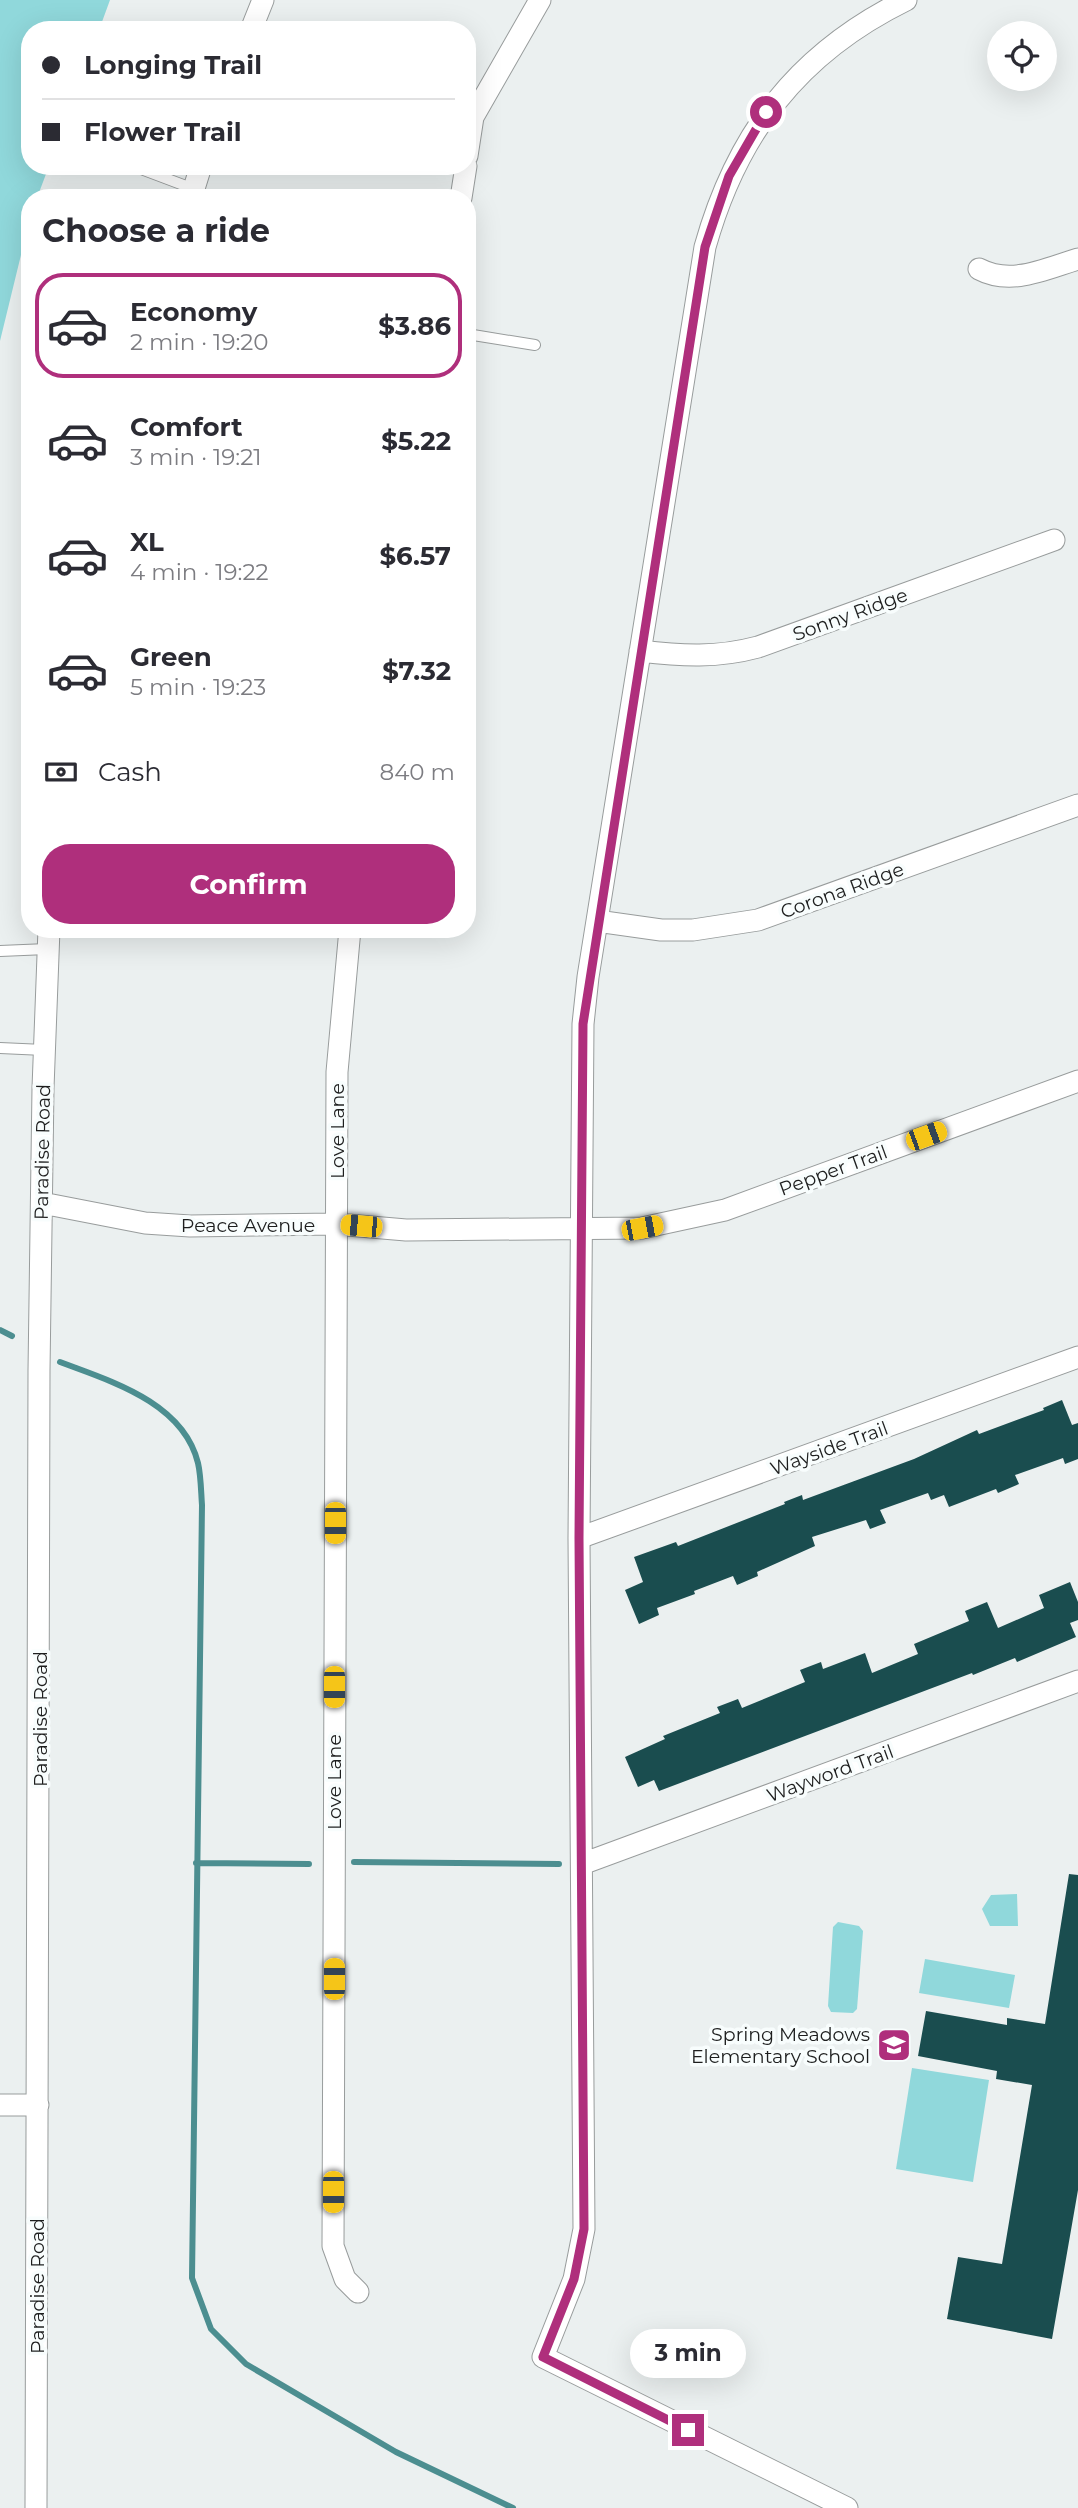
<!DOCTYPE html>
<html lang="en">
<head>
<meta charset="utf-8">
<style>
	body { margin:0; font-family:Montserrat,sans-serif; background:#f2f2f3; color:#2b2b33; height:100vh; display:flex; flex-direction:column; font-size:26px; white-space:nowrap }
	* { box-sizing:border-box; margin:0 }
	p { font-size:23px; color:#7c7c81 }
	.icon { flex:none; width:38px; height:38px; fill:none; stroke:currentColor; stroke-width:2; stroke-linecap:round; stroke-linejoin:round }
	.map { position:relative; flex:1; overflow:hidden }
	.drawer { position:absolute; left:21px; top:189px; width:455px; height:749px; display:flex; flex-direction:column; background:#fff; border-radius:28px; box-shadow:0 7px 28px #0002 }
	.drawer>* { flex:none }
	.guide { position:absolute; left:21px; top:21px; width:455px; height:154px; border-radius:28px; box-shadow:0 7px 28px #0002; display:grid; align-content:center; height:154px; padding:0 21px; background:#fff }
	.controls { position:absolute; left:987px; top:21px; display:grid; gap:14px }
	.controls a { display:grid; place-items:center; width:70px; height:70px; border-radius:50%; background:#fff; box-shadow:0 7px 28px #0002; font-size:35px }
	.end { position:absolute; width:32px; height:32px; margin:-16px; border:9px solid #af2f7c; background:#fff; box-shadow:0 0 0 4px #fff }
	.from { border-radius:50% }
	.bubble { position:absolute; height:49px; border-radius:24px; background:#fff; box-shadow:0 7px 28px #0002; font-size:23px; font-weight:700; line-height:49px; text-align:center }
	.car { position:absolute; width:21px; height:42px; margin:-21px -10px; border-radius:9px; box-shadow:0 0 5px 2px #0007; background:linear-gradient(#f5c518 24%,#345 0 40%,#f5c518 0 76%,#345 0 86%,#f5c518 0) }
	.guide b { display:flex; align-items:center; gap:24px; height:66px; font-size:26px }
	.guide b+b { border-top:2px solid #e1e1e2 }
	.guide i { width:18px; height:18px; background:#2b2b33 }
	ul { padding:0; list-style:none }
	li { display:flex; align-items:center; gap:21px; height:105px; margin:0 14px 10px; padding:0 7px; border:4px solid transparent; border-radius:28px }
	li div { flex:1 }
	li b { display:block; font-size:26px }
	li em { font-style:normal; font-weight:700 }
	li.on { border-color:#af2f7c }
	li>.icon { width:63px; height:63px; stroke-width:1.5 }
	h2 { padding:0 21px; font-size:32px; line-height:84px }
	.pay { display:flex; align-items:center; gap:18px; height:77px; padding:0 21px; font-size:26px }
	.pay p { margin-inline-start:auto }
	.action { display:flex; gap:14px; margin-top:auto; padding:14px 21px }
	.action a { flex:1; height:80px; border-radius:28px; background:#af2f7c; color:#fff; font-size:28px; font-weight:700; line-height:80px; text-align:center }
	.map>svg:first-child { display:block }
	.green { fill:#90d8db }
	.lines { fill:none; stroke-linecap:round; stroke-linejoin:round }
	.stream { stroke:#4c8e90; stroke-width:6 }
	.building { fill:#1a4d4f }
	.lane-casing { stroke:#989c9c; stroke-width:12 }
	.street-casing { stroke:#989c9c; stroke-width:23 }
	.lane { stroke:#fff; stroke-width:10 }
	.street { stroke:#fff; stroke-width:21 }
	.route { stroke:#af2f7c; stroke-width:9 }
	.labels { text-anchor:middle; stroke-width:7; stroke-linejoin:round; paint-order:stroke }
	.street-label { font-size:19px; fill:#1d1e1e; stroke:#f8fdfd }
	.poi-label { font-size:19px; fill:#1d1e1e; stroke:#f8fdfd; text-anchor:end }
</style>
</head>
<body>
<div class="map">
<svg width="1078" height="2508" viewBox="0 0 1078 2508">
	<rect width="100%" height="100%" fill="#ebf0f0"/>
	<path class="green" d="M0,0H110L99,30H30V166H49L37,198H30V218L0,341Z
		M1017,1894L1018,1926H990L982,1909L991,1895Z
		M838,1922L859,1926L863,1931L857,2009L853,2013L831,2012L828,2006L833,1927Z
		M925,1959L1015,1975L1009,2008L919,1993Z
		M912,2068L989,2080L973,2182L896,2169Z"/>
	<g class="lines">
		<path class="stream" d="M0,1330L12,1336
			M60,1362C110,1381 183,1402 198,1463C201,1476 201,1492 202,1505L192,2278L211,2329L246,2364L396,2452L513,2508
			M354,1862L559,1864
			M196,1863L309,1864"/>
	</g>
	<path class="building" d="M1062,1400L1072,1425L1078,1423V1459L1065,1464L1063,1458L1015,1475L1019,1484L998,1493L996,1489L949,1507L944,1495L931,1500L928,1493L880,1510L886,1523L870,1529L866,1520L812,1537L815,1546L757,1572L758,1576L737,1585L733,1576L694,1591L695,1594L657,1608L659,1615L639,1624L625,1590L643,1582L634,1557L676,1542L678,1546L785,1504L784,1502L802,1495L803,1500L914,1459L977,1430L979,1434L1044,1410L1043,1408Z
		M1070,1582L1078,1602V1620L1070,1623L1076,1637L1017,1662L1015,1658L973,1675L972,1673L659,1791L654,1780L638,1787L625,1757L665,1739L663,1736L720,1713L717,1707L738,1699L742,1708L805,1682L800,1670L821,1662L823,1669L865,1653L872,1673L918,1654L914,1644L969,1621L965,1611L987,1602L998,1628L1044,1608L1039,1595Z
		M1069,1874L1078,1875V2190L1052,2339L947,2319L958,2257L1002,2264L1032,2085L996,2079L997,2071L918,2056L926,2011L1007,2025V2018L1045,2024Z"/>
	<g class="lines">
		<g class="lane-casing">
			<path id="lane" d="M133,166L194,189
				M467,334L535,345
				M0,951L47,949
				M0,1048L44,1050"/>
		</g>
		<g class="street-casing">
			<path id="street" d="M251,30L263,0
				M467,156L473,117L540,0
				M191,198L201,166
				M461,198L466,166
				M979,269C1011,286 1045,269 1078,259
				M640,651C682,656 717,658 758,647L1054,540
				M597,921L661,930H693L758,920L1078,805
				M350,929L337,1072L333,2246L345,2279L358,2292
				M42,1203L145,1223L190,1226L336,1224L406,1230L642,1228L725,1210L1078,1081
				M579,1538L1078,1357
				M582,1864L1078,1681
				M0,2105H38
				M36,2508L39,1371L43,1088L49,929
				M847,2508L543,2357L574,2279L584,2229L579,1538L583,1024L588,977L705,247C737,133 798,53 906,0"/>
		</g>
		<use href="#lane" class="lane"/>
		<use href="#street" class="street"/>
	</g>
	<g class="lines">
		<path class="route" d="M688,2430L543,2357L574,2279L584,2229L579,1538L583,1024L705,247L729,176L766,112"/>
	</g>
	<defs>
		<g id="school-square" transform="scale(1.75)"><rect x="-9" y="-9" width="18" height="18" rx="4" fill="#af2f7c" stroke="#f8fdfd"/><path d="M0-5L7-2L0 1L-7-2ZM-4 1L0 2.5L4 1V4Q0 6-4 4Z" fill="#fff"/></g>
	</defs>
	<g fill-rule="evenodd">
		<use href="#school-square" x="894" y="2045"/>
	</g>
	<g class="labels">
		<g class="street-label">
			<text transform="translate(850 614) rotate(-20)" y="7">Sonny Ridge</text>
			<text transform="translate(842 890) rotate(-20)" y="7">Corona Ridge</text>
			<text transform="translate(337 1131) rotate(-90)" y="7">Love Lane</text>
			<text transform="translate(42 1152) rotate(-89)" y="7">Paradise Road</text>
			<text transform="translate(833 1170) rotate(-20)" y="7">Pepper Trail</text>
			<text x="248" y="1232">Peace Avenue</text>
			<text transform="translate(829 1448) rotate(-20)" y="7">Wayside Trail</text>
			<text transform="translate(40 1719) rotate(-90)" y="7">Paradise Road</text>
			<text transform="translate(830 1773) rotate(-20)" y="7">Wayword Trail</text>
			<text transform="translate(334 1782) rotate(-90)" y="7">Love Lane</text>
			<text transform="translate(37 2286) rotate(-90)" y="7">Paradise Road</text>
		</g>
		<g class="poi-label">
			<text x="870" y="2041">Spring Meadows<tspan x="870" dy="22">Elementary School</tspan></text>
		</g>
	</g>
</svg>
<div class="controls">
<a><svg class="icon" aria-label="locate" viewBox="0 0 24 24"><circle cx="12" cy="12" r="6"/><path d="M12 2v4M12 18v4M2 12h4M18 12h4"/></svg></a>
</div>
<i class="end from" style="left:766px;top:112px"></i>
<i class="end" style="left:688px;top:2430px"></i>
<div class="bubble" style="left:630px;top:2329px;width:116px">3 min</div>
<i class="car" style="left:926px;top:1136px;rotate:70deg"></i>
<i class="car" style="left:361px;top:1226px;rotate:275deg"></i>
<i class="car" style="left:642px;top:1228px;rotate:79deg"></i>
<i class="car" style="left:335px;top:1523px;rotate:180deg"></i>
<i class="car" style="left:334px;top:1687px;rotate:180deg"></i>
<i class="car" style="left:334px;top:1979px;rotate:0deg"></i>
<i class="car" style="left:333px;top:2192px;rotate:180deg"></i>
<div class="guide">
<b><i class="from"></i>Longing Trail</b>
<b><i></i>Flower Trail</b>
</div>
<section class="drawer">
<h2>Choose a ride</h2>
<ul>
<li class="on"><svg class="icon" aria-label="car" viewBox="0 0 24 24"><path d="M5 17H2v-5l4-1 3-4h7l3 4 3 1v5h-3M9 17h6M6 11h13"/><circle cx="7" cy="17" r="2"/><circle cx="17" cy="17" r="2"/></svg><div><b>Economy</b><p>2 min · 19:20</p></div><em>$3.86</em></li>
<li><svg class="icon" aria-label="car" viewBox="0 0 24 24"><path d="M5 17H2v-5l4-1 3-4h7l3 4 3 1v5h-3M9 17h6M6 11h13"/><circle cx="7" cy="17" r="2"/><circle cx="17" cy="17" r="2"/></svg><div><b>Comfort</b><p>3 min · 19:21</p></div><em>$5.22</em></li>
<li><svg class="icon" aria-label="car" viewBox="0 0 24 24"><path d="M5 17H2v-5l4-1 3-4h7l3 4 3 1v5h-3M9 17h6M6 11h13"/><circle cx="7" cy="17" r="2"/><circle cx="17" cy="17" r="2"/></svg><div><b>XL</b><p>4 min · 19:22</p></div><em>$6.57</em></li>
<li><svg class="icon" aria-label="car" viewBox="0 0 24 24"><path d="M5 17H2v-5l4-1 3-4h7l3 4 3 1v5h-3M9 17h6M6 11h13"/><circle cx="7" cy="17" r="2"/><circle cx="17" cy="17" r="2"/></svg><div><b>Green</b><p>5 min · 19:23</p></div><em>$7.32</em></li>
</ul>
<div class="pay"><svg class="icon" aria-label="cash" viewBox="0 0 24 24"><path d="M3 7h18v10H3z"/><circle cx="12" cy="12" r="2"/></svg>Cash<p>840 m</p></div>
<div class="action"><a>Confirm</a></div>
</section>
</div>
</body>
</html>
